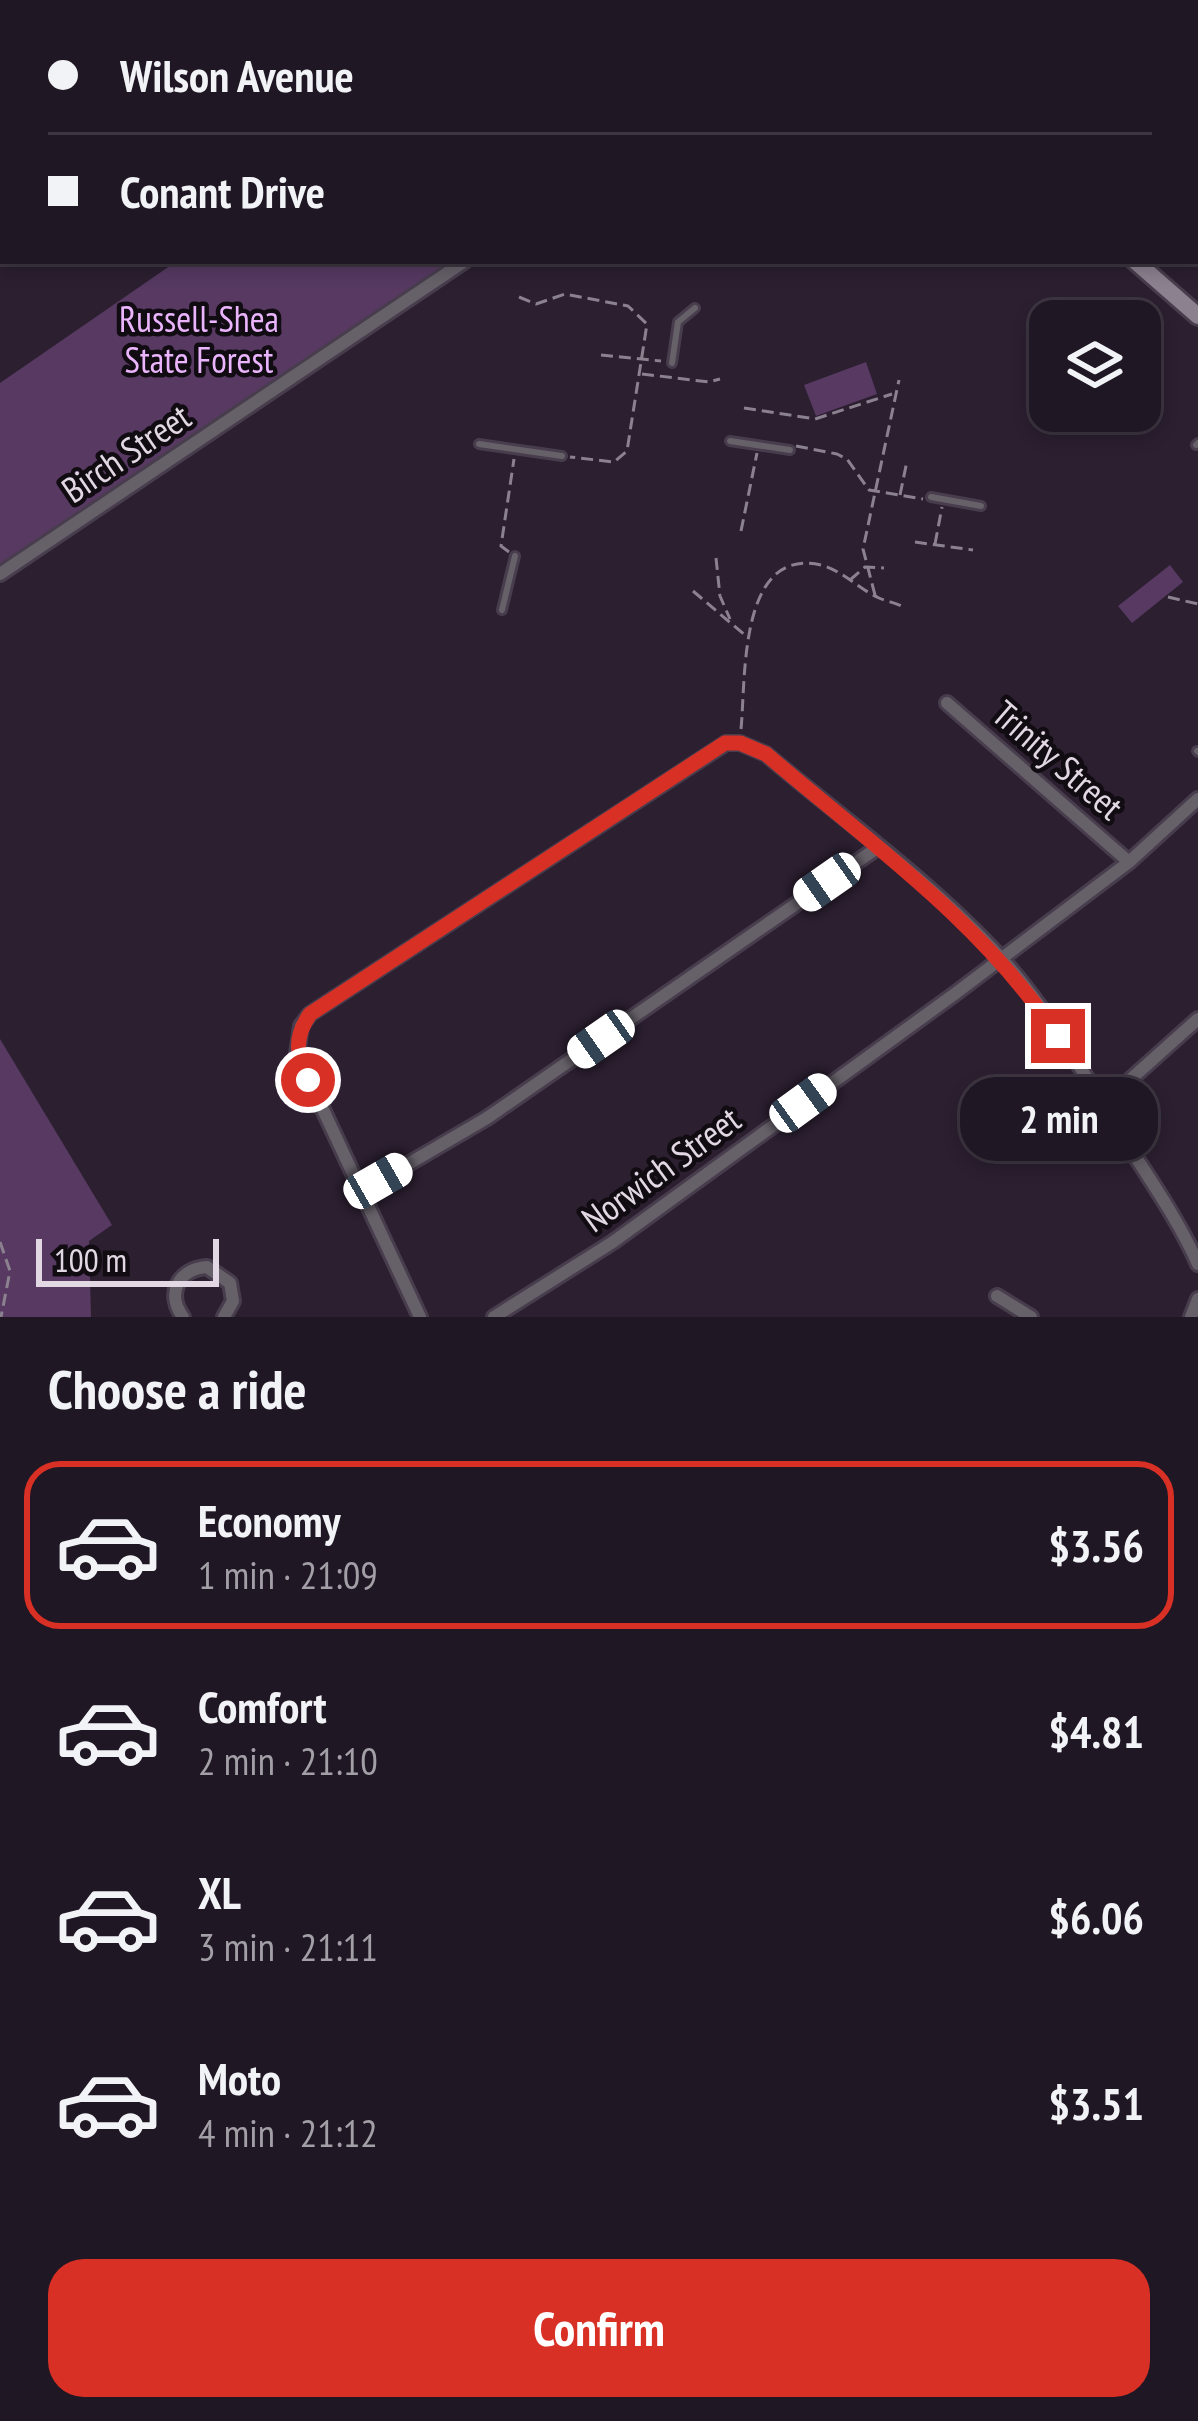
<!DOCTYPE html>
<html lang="en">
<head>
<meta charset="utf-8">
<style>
	body { margin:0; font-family:"PT Sans Narrow",sans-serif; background:#28202c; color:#f1f3f6; height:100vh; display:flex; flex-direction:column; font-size:45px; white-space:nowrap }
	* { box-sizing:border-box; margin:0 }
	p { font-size:39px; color:#a29fa6 }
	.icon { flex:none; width:66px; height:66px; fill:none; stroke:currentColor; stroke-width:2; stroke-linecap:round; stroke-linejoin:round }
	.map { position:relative; height:1317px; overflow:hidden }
	.side { display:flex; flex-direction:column; background:#201724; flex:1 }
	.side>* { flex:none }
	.banner { position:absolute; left:0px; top:0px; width:1200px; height:264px; box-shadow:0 6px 18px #0003,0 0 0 3px #3d3641; display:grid; align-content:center; height:264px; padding:0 48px; background:#201724 }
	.controls { position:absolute; left:1029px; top:300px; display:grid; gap:24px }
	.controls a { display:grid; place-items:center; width:132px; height:132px; border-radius:24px; background:#201724; box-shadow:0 6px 18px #0003,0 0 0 3px #3d3641; font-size:60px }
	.scale { position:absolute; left:36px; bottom:30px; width:183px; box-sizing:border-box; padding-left:12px; border:6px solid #e1d8e4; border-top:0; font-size:33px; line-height:42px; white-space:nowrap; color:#e1d8e4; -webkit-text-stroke:9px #110b12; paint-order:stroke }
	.end { position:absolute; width:54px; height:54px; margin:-27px; border:15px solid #d93025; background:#fff; box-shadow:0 0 0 6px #fff }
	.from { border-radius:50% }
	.bubble { position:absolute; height:84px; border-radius:36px; background:#201724; box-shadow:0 6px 18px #0003,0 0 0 3px #3d3641; font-size:39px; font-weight:700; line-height:84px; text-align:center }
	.car { position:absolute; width:36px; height:72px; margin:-36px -18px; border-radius:15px; box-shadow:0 0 9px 3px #0007; background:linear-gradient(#fff 24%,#345 0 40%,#fff 0 76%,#345 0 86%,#fff 0) }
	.banner b { display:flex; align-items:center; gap:42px; height:114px; font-size:45px }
	.banner b+b { border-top:3px solid #3d3641 }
	.banner i { width:30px; height:30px; background:#f1f3f6 }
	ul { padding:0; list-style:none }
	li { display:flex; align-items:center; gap:36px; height:168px; margin:0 24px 18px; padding:0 24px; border:6px solid transparent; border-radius:36px }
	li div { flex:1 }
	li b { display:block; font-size:45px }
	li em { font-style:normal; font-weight:700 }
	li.active { border-color:#d93025 }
	li>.icon { width:108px; height:108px; stroke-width:1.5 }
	h2 { padding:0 48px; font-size:54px; line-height:144px }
	.cta { display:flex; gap:24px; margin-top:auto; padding:24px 48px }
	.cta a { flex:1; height:138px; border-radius:36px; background:#d93025; color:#fff; font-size:48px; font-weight:700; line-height:138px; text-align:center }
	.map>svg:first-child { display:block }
	.green { fill:#573962 }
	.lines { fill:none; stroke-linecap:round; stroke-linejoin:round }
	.lane-casing { stroke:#483d4d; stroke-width:12 }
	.street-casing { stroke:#483d4d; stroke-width:18 }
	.secondary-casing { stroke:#483d4d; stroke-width:22 }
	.path { stroke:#8b818f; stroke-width:3; stroke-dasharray:12 6; stroke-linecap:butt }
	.lane { stroke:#666069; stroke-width:6 }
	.street { stroke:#666069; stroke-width:12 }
	.secondary { stroke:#8c818f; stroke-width:16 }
	.route { stroke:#d93025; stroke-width:15 }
	.labels { text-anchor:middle; stroke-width:9; stroke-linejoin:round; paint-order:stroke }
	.park-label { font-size:36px; fill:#ebb5fe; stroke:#110b12 }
	.street-label { font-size:36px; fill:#e1d8e4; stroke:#110b12 }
</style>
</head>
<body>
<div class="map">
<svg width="1198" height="1317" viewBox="0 0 1198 1317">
	<rect width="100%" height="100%" fill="#2b1f30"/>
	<path class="green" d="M556,0H825L827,3H551Z
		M857,0H1198V125L1197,3Z
		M177,261H455L0,565V383Z
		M866,362L877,394L816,416L804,385Z
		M1170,565L1183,582L1132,623L1118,606Z
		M0,1039L112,1225L89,1241L91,1317H0Z"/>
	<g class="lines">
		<g class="lane-casing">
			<path id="lane" d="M1197,172L1198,171
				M1197,223L1198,222
				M672,363L678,322L695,308
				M730,441L790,450
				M479,444L562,456
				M1196,445L1198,443
				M931,497L981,506
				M502,610L515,556
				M1197,751L1198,752"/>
		</g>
		<g class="street-casing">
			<path id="street" d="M0,574L465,261
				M947,703L1129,862
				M1103,1104L1198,1019
				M362,1191L487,1118L877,848
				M997,1296L1031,1317
				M183,1317C166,1294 178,1269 207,1267L230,1283L233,1301L224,1317
				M420,1317L297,1054L301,1026L310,1014L726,743H740L766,754C844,820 931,882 1000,957C1047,1008 1083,1072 1119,1131C1146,1174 1177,1217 1198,1264
				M494,1317L613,1242L956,993L1129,862L1198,799
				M1191,1317L1198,1299"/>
		</g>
		<g class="secondary-casing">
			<path id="secondary" d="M831,0L835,3
				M1135,261L1198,316"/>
		</g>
		<path class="path" d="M519,297L536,304L565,294L628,306L647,324L627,451L614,462L570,457
			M601,355L661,361
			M642,374L709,382L720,379
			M744,408L815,419L892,394
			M796,446L837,454L847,459L869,490L923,499
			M900,495L907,461
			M741,531L757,453
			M915,542L973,550
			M935,544L942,507
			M509,552L501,546L514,459
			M716,558L720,596L730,619
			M850,580L865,567L884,568
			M693,591L746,636
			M875,595L863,549L899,380
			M1168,597L1198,604
			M741,729C746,680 738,546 821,565C843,571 859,589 879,598C888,602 897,603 905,608
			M0,1242L10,1271L1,1317"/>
		<use href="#lane" class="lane"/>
		<use href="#street" class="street"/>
		<use href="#secondary" class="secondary"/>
	</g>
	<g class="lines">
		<path class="route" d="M308,1080C297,1054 293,1039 310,1014L725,743H740L766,754C870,843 981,921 1058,1036"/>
	</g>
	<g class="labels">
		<g class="park-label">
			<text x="199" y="332">Russell-Shea<tspan x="199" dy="41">State Forest</tspan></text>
		</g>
		<g class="street-label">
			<text transform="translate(126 453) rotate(-34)" y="13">Birch Street</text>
			<text transform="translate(1058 760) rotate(41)" y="13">Trinity Street</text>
			<text transform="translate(661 1169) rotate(-36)" y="13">Norwich Street</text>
		</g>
	</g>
</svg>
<div class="controls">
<a><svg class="icon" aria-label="layers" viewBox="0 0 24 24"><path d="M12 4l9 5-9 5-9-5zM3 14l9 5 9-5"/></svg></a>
</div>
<div class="scale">100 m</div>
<i class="end from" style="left:308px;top:1080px"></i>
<i class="end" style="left:1058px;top:1036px"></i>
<div class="bubble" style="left:960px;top:1077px;width:198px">2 min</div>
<i class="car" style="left:827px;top:882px;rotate:235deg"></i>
<i class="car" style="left:601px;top:1039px;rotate:235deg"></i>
<i class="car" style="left:803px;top:1103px;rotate:54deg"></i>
<i class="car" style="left:378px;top:1181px;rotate:60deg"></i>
<div class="banner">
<b><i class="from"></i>Wilson Avenue</b>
<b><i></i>Conant Drive</b>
</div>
</div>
<section class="side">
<h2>Choose a ride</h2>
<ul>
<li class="active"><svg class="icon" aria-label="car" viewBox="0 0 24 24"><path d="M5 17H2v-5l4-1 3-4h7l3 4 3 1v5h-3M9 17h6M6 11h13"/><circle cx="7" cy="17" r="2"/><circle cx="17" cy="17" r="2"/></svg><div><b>Economy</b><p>1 min · 21:09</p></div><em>$3.56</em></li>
<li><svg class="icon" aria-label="car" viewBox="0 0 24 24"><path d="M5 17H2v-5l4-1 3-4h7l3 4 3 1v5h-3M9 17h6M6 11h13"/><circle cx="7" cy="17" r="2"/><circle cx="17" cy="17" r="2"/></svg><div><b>Comfort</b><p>2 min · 21:10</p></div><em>$4.81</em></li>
<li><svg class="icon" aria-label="car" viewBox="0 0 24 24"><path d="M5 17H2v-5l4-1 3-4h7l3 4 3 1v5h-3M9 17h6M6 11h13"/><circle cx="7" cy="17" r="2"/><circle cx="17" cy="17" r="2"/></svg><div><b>XL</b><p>3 min · 21:11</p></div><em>$6.06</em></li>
<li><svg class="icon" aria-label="car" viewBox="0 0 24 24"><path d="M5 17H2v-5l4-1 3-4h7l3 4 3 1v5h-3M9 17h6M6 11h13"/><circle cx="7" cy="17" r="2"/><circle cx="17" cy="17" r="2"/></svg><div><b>Moto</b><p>4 min · 21:12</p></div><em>$3.51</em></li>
</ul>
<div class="cta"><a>Confirm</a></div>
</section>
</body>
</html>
